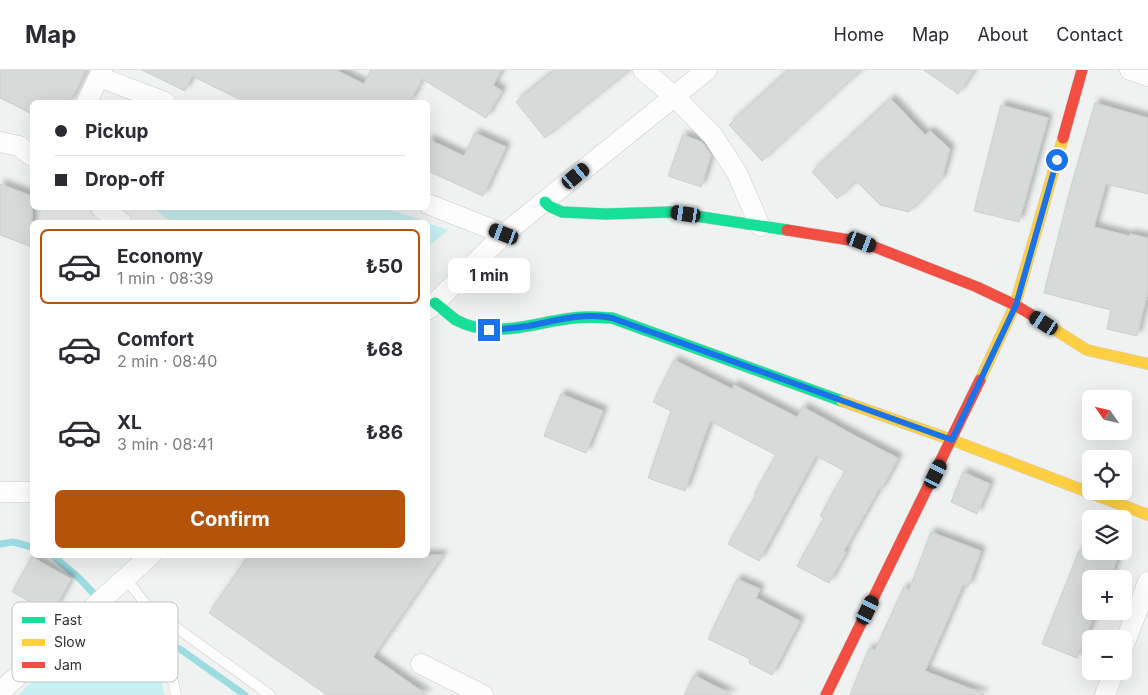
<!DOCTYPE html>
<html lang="en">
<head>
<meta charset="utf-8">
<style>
	body { margin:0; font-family:Inter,sans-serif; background:#f7f7f7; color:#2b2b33; height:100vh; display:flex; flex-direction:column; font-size:19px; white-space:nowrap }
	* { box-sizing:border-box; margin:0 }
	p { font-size:16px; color:#7c7c81 }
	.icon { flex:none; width:28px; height:28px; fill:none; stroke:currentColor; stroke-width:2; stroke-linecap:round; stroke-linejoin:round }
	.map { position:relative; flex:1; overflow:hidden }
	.side { position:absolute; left:30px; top:150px; width:400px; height:338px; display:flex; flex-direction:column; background:#fff; border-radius:8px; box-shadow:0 5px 20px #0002 }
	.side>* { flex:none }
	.top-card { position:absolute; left:30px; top:30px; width:400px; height:110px; border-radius:8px; box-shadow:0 5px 20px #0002; display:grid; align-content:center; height:110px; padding:0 25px; background:#fff }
	.needle { width:32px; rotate:304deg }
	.buttons { position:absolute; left:1082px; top:320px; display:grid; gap:10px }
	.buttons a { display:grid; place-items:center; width:50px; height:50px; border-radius:8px; background:#fff; box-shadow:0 5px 20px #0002; font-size:25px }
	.end { position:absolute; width:22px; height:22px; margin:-11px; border:6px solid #1a73e8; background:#fff; box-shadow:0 0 0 2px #fff }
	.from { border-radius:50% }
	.bubble { position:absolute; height:35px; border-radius:8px; background:#fff; box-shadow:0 5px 20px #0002; font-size:16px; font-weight:700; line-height:35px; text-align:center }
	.car { position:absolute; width:15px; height:30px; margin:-15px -8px; border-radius:6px; box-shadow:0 0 4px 1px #0007; background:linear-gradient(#222 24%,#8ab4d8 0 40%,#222 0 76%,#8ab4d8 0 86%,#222 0) }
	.top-card b { display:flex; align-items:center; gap:18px; height:48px; font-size:19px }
	.top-card b+b { border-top:1px solid #e1e1e2 }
	.top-card i { width:12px; height:12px; background:#2b2b33 }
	ul { padding:9px 0 0; list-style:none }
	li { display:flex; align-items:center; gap:15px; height:75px; margin:0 10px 8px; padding:0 15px; border:2px solid transparent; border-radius:8px }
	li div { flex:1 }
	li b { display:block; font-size:19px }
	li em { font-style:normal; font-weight:700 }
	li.active { border-color:#b45309 }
	li>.icon { width:45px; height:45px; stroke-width:1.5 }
	.button { display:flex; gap:10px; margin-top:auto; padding:10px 25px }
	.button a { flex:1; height:58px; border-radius:8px; background:#b45309; color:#fff; font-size:20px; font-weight:700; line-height:58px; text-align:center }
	header { display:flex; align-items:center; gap:30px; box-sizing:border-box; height:70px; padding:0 25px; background:#fff; border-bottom:1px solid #e1e1e2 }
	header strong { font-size:24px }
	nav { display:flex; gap:28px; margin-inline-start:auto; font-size:18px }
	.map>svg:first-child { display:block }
	.green { fill:#c7eef1 }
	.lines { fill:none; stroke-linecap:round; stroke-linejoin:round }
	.stream { stroke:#9cdce0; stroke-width:7 }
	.building { fill:#d8dada; stroke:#cdcfcf; filter:url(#shadow) }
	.lane-casing { stroke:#cbcdcd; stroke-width:11 }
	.street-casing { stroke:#cbcdcd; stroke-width:21 }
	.fast-casing { stroke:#cbcdcd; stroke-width:12 }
	.slow-casing { stroke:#cbcdcd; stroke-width:12 }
	.jam-casing { stroke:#cbcdcd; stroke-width:12 }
	.lane { stroke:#fdfdfd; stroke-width:10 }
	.street { stroke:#fdfdfd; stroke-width:20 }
	.fast { stroke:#16e098; stroke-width:11 }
	.slow { stroke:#ffcf43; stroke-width:11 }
	.jam { stroke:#f24e42; stroke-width:11 }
	.route { stroke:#1a73e8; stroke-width:6 }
	.key { fill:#fff; stroke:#c0c1c1; stroke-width:1 }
	.key-label { font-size:14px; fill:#2e3030 }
</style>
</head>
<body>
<header>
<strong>Map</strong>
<nav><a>Home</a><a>Map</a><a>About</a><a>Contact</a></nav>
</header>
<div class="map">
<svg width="1148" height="625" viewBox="0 0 1148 625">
	<defs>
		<filter id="shadow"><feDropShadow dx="4.5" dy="-4.5" stdDeviation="2.5" flood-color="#0004"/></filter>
	</defs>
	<rect width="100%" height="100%" fill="#f0f2f2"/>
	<path class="green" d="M153,138H385L427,152H171Z
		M428,153L448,160L428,177Z
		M98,550L148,592L160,604L164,625H18Z"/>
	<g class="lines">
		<path class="stream" d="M0,474L13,472L32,477
			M52,485L79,508L110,541L150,568L180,579L245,625"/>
	</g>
	<path class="building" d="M0,0H86L70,32H32V44L0,28Z
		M142,0H336L364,14L371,0H502L493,15L502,21L486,48L422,9L410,32H245L192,6L185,21Z
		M555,0H630L545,68L516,32Z
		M789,0H861L762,91L729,55Z
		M924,0H974L958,24Z
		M891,29L925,65L930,61L950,79L942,108L909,142L880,135L856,111L837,129L812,102Z
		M1095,33L1148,48V124L1106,114L1094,157L1129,166L1130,164L1148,168V221L1137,266L1107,259L1111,240L1044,223L1070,120Z
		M1001,35L1048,48L1019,152L974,141Z
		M475,63L506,77L483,126L428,101V69L464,86Z
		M683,65L702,72L711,85L701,117L668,106Z
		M0,114L32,126V177L0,165Z
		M674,290L732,319L734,315L797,347L803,337L861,369L898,388L881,420L879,419L844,481L846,482L829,513L797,496L824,448L820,446L845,401L816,386L759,491L728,474L756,425L754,424L776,385L710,351L685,421L648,408L671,341L653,332Z
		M561,324L603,341L586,383L544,366Z
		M963,402L990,414L977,444L951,432Z
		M931,462L981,481L968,517L963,515L925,601L984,624L983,625H850L869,578L875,580L904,517L909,520Z
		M1079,481H1120L1110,509H1091V541H1096L1077,588L1042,574Z
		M249,485H443L373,587L427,625H327L209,543Z
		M32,487L71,509L52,544L12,522Z
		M737,509L760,519L756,528L800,551L772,605L749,593L750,589L708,569Z
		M694,605L732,625H684Z"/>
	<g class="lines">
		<g class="lane-casing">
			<path id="lane" d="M125,508L149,538L270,625
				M169,552L163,568L176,625"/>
		</g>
		<g class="street-casing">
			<path id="street" d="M643,0L674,26L713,66L737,103L760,156
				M1130,0L1148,6
				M99,7L165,32
				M87,32L102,0
				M0,72L19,76L32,86
				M428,134L504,164
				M101,138L121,152
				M428,240L504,164L707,0
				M0,422H32
				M1124,575L1148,512
				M421,594L483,625
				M0,622L151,485
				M1105,625L1114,601"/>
		</g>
		<g class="fast-casing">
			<path id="fast" d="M545,132L549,136L562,142L606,144L670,142L787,160
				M435,233C442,238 449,245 456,250C491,269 530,254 566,249C582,246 596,247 612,248L842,331"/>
		</g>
		<g class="slow-casing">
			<path id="slow" d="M1035,247L1087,280L1148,294
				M980,310L1015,235L1063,68
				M842,331L952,370L1148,445"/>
		</g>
		<g class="jam-casing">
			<path id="jam" d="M1063,68L1082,0
				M787,160L862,172L977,217L1015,235L1035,247
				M826,625L980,310"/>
		</g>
		<use href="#lane" class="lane"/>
		<use href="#street" class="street"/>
		<use href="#fast" class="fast"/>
		<use href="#slow" class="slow"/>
		<use href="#jam" class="jam"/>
	</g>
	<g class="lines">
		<path class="route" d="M489,260C502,259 515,258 528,256C555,251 584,242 612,248L952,370L1016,235L1057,90"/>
	</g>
	<rect x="12" y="532" width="166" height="80" rx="8" class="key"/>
	<rect x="22" y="547" width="23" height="6" fill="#16e098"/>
	<rect x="22" y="569" width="23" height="7" fill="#ffcf43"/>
	<rect x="22" y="592" width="23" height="6" fill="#f24e42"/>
	<g class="key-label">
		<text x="54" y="555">Fast</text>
		<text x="54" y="577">Slow</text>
		<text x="54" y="600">Jam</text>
	</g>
</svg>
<div class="buttons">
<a><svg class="needle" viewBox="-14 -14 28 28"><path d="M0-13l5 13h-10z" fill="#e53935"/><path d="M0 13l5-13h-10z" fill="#7c7c81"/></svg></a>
<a><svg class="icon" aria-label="locate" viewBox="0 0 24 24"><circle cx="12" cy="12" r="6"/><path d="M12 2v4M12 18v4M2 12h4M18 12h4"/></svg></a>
<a><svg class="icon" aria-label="layers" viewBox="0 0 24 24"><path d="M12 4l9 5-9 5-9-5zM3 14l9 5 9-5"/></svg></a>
<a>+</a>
<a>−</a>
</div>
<i class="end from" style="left:1057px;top:90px"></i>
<i class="end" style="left:489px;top:260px"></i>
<div class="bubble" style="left:448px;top:188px;width:82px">1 min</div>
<i class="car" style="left:576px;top:106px;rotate:50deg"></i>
<i class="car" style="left:686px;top:144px;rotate:279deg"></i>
<i class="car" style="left:504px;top:164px;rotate:291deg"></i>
<i class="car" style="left:862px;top:172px;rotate:111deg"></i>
<i class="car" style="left:1044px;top:253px;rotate:302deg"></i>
<i class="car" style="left:936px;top:404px;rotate:26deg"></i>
<i class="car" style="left:868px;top:540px;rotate:26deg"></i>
<div class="top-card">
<b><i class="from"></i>Pickup</b>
<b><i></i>Drop-off</b>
</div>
<section class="side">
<ul>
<li class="active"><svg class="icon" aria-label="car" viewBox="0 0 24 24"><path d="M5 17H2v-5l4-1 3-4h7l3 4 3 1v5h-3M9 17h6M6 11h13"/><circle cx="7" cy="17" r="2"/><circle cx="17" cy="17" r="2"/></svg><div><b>Economy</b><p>1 min · 08:39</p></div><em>₺50</em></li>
<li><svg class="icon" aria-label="car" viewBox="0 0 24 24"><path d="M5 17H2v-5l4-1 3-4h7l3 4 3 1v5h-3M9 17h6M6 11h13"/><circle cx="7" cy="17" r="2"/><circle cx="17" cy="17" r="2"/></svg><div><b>Comfort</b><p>2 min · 08:40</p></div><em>₺68</em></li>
<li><svg class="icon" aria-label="car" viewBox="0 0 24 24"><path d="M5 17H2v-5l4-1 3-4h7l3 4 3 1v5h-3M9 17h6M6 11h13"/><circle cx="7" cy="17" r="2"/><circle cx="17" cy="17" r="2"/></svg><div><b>XL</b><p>3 min · 08:41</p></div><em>₺86</em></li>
</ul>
<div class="button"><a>Confirm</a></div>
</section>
</div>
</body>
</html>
